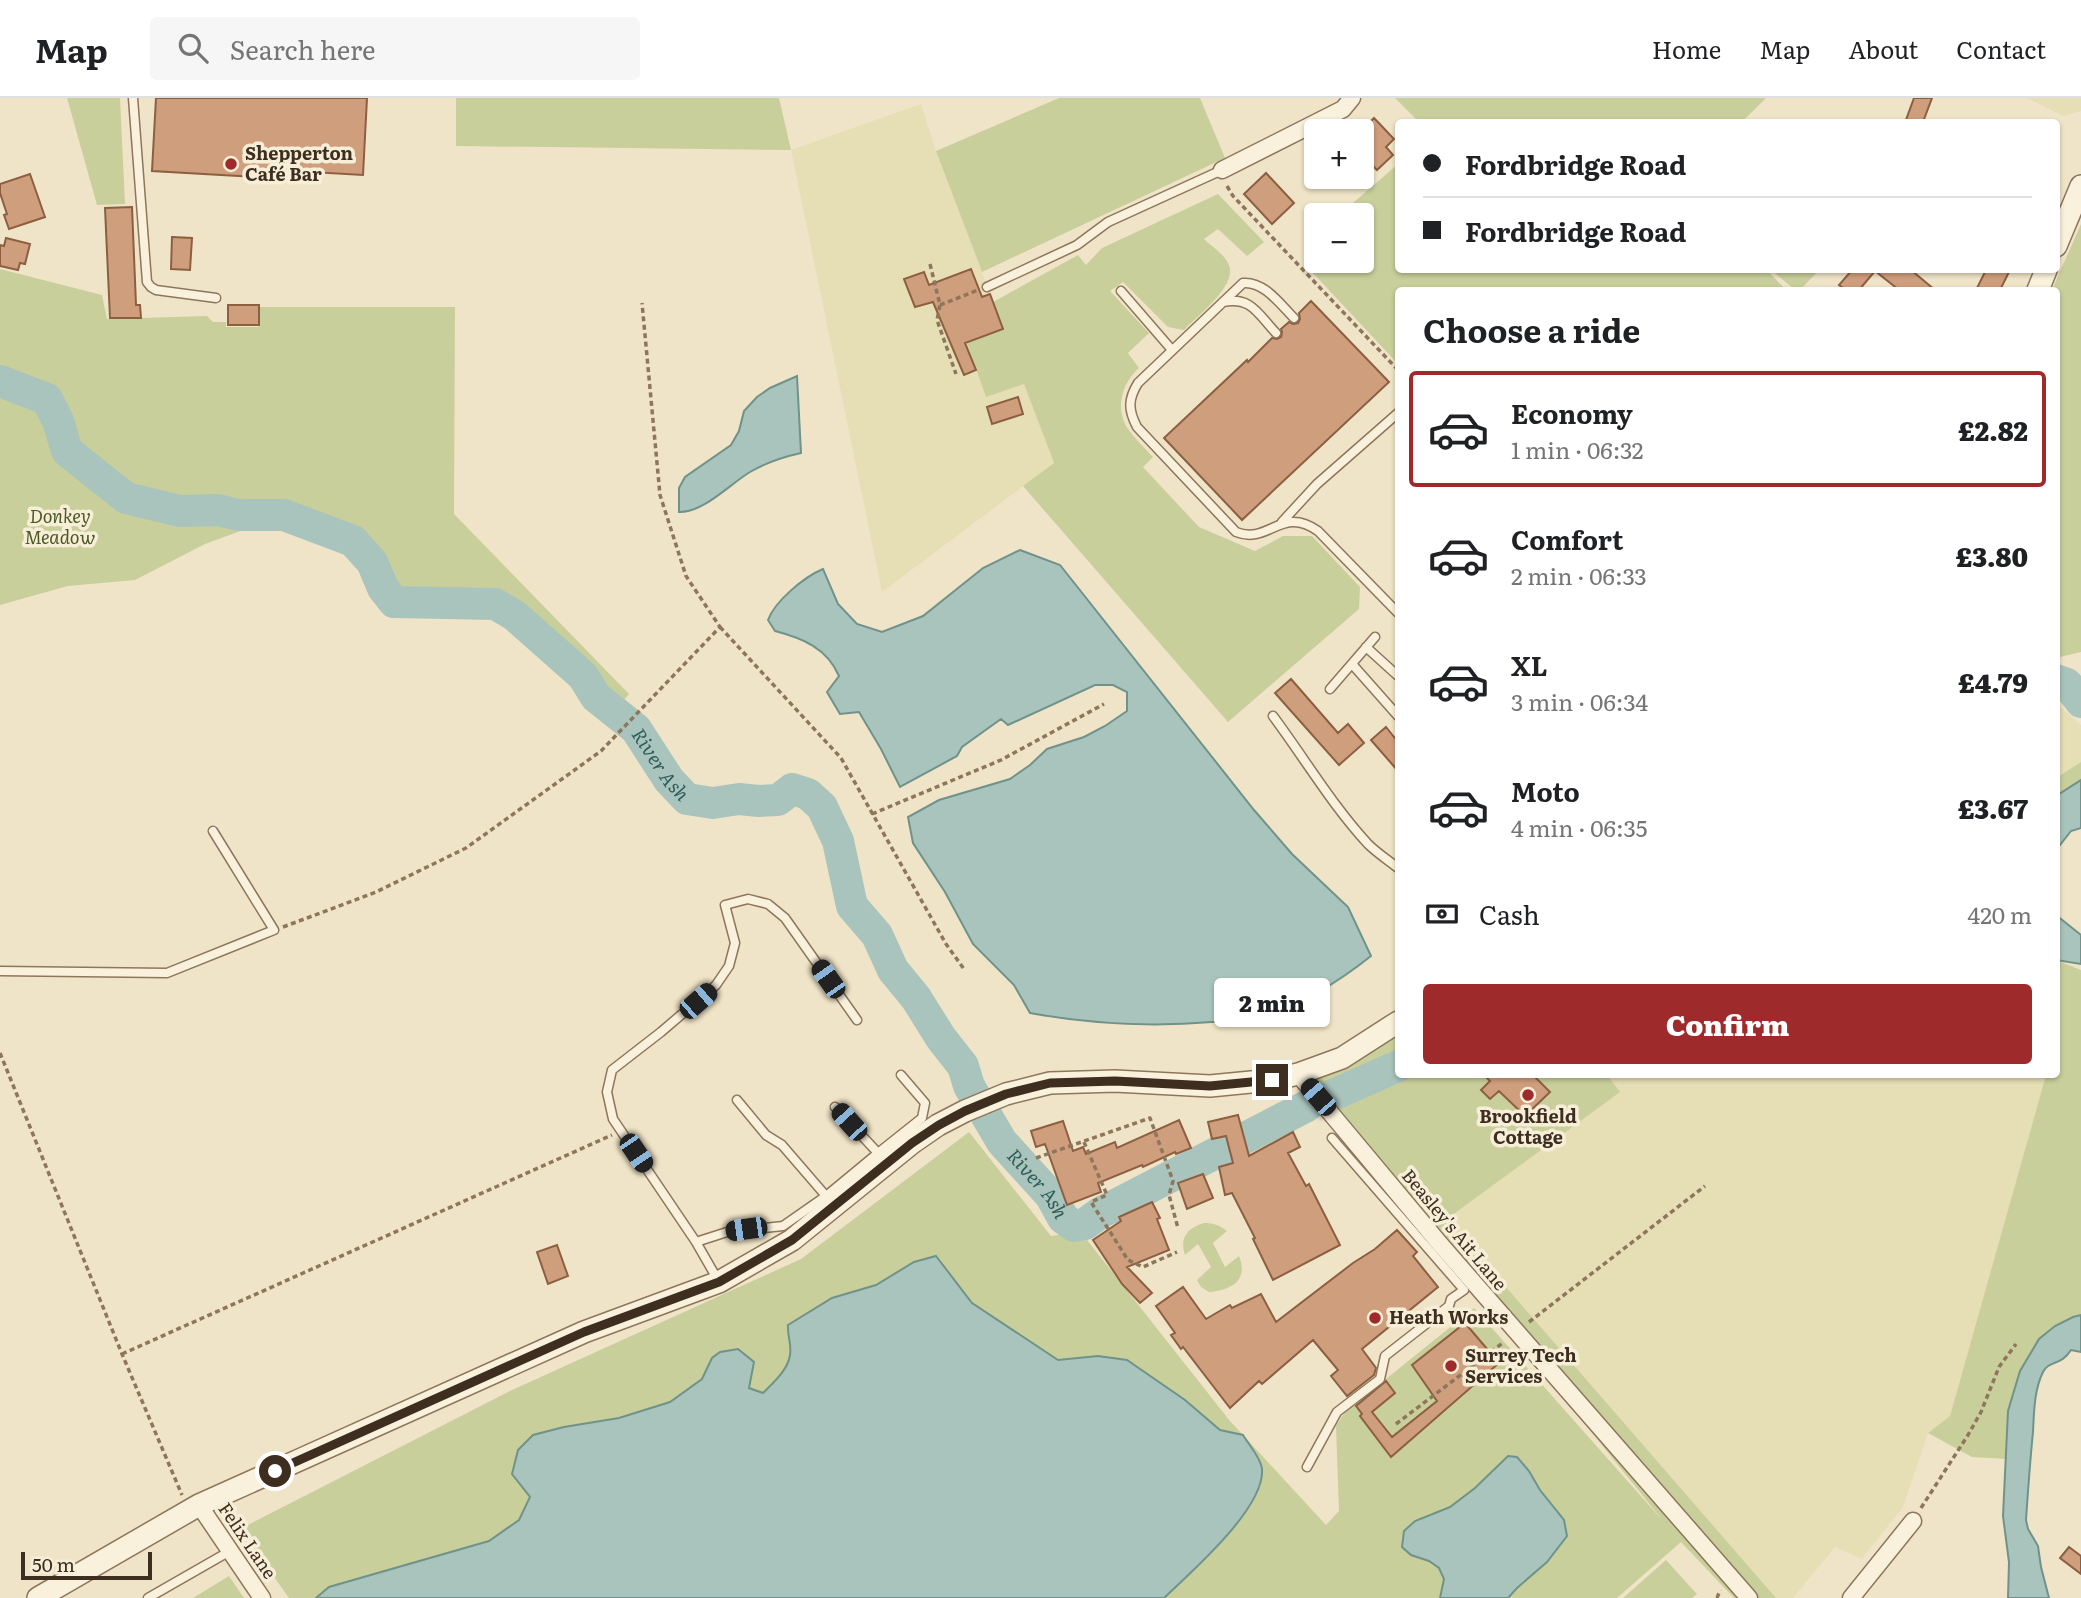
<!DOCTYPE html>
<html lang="en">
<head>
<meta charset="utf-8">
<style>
	body { margin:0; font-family:Literata,serif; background:#f6f6f6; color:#202124; height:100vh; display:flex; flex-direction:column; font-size:26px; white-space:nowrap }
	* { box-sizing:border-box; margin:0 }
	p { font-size:23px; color:#757577 }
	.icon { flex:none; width:38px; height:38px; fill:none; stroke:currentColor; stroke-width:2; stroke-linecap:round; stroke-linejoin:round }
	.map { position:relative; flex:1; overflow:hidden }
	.details { position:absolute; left:1395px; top:189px; width:665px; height:791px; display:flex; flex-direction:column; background:#fff; border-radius:7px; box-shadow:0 2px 5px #0004 }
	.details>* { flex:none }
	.banner { position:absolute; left:1395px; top:21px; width:665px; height:154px; border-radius:7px; box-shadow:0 2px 5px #0004; display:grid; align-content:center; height:154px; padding:0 28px; background:#fff }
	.buttons { position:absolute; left:1304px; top:21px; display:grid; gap:14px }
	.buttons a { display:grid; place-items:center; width:70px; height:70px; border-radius:7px; background:#fff; box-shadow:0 2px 5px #0004; font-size:35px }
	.scale { position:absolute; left:21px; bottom:18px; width:131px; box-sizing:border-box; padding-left:7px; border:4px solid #3d2e20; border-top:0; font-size:19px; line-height:24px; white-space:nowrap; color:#3d2e20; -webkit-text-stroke:5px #f7eed8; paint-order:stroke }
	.end { position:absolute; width:32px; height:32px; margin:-16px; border:9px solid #3d2e20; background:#fff; box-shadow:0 0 0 4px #fff }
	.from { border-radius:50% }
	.bubble { position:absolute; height:49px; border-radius:7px; background:#fff; box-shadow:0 2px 5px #0004; font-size:23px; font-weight:800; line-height:49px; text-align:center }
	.car { position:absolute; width:21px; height:42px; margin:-21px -10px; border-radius:9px; box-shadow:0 0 5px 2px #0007; background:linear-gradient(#222 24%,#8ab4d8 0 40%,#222 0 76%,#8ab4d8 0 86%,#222 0) }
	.banner b { display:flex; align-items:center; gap:24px; height:66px; font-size:26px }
	.banner b+b { border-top:2px solid #e0e0e0 }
	.banner i { width:18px; height:18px; background:#202124 }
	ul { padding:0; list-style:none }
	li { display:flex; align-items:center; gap:21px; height:116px; margin:0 14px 10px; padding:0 14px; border:4px solid transparent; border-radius:7px }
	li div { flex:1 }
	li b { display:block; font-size:26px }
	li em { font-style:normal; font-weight:800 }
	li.current { border-color:#9e2a2b }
	li>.icon { width:63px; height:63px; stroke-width:1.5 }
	h2 { padding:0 28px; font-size:32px; line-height:84px }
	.pay { display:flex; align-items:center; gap:18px; height:77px; padding:0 28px; font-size:26px }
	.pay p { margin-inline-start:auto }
	.action { display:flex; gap:14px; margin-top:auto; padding:14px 28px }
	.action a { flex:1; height:80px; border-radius:7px; background:#9e2a2b; color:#fff; font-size:28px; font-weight:800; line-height:80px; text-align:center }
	header { display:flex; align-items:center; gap:42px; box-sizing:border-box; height:98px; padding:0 35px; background:#fff; border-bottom:2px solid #e0e0e0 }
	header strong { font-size:33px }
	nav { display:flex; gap:38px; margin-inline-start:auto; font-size:24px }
	.search { width:490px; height:63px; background:#f6f6f6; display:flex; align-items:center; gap:18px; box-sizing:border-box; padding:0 24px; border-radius:7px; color:#757577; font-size:26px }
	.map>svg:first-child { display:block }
	.farmland { fill:#e6deb5 }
	.green { fill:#c9cf9b }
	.water { fill:#a9c4bc; stroke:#6f938a; stroke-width:2 }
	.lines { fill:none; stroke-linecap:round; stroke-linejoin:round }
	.river { stroke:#a9c4bc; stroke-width:32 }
	.building { fill:#cf9f7d; stroke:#8d5f41; stroke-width:2 }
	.service-casing { stroke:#8d765c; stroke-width:11 }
	.minor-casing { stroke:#8d765c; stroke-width:19 }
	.tertiary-casing { stroke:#8d765c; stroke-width:24 }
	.path { stroke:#8d765c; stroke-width:3.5; stroke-dasharray:5 3.5; stroke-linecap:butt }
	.service { stroke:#faf1dc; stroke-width:8 }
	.minor { stroke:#faf1dc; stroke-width:16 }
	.tertiary { stroke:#faf1dc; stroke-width:21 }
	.route { stroke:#3d2e20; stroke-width:9 }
	.poi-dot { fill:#9e2a2b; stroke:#f7eed8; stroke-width:2.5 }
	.labels { text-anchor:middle; stroke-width:7; stroke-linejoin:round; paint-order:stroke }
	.poi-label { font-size:18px; font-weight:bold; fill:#3d2e20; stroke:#f7eed8; text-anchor:start }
	.park-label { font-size:18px; font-style:italic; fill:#4d5a26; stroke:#f7eed8 }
	.street-label { font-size:18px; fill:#3d2e20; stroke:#f7eed8 }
	.water-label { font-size:19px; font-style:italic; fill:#2f5d5a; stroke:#f7eed8 }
</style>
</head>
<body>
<header>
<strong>Map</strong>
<div class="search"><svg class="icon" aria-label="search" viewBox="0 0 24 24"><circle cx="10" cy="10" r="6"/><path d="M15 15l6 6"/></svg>Search here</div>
<nav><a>Home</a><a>Map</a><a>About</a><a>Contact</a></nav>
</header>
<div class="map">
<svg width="2081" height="1500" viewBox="0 0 2081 1500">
	<rect width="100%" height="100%" fill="#f0e4c8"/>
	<path class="farmland" d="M2027,0H2081V13L2063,18Z
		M921,6L936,53L1054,365L882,494L791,52Z
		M2056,605L2081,627V664L2056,680Z
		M1607,977H2046L1950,1318L1928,1335L1903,1409L1862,1461L1835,1449L1793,1500H1776L1447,1121L1619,994Z"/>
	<path class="green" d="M67,0H120L125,106L97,107Z
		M456,0H779L791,52L456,48Z
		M1059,0H1200L1225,60L982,174L936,53Z
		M1395,0H1766L1742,24H1419Z
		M1398,66V172H1767L1786,192H1398V266L1312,174L1317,163H1362V117H1339Z
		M1218,96L1264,144L1247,158L1218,131L1204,141C1211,148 1224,156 1228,165C1240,186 1197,218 1184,232L1168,229L1123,184L1110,193L1149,235L1128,255L1139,270C1123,284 1115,308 1126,328C1133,339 1144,349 1153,359L1143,369L1199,429L1255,453L1283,438H1312L1360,489L1359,511L1228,624L1023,388L1054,365L1024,286L986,299L967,245L1003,231L993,204L1078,157L1086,167L1102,150Z
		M2081,126V554L2056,560V192H2052Z
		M0,171L102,197L107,221L207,218L213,224H226V229H259V209H455L454,416L629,596L614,614L596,599L583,578L514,517L495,506L394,504C385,492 381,479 373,466C357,435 314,428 284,417L205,446L135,482L68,488L0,507V289L43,306L54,327L64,356L121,403L130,394L69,347C67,333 64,308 53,299C42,290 14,282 0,277Z
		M1771,172H1819L1800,192H1795Z
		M2081,664V682L2056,698V680Z
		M2056,862L2081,872V1218L2008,1313L2006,1361L1972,1359L1928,1335L1950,1318L2046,977L2056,976Z
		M1398,928V976L1607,977L1620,994L1447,1121L1776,1500H1734L1681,1444L1617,1500H289L240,1431L512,1292L801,1161L969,1034L1051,1138L1080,1133L1230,1323L1326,1427L1339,1413L1336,1328L1345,1314L1474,1210L1663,1423L1440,1146L1306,985Z
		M1204,1125C1214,1125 1219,1127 1227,1133L1213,1145L1225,1169L1239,1158C1249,1183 1231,1192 1209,1194L1201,1189L1197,1182L1211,1169L1198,1146L1185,1157C1179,1139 1188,1130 1204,1125Z
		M1666,1462L1697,1496L1692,1500H1623Z
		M229,1478L244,1500H193Z"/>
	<path class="water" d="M797,278L801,355C783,359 767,364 750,374C730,386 703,415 679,414V390L685,379L731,347L739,333L744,313L757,299L770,290Z
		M1020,452L1060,467L1254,712L1292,756L1348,809L1371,858C1337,885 1297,910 1254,921C1241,924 1225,923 1212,924C1152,929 1090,926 1030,915L1014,887L973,846L945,794L913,745L908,719L939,702L1010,681L1030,667L1047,651L1084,639L1105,628L1127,613V594L1113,587H1095L1008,627L1001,621L962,649L957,658L900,689L881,651L859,614L840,616L827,594L839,578C827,550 802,540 775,533L768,522C775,503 804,479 823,471L838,506L857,526L882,534L923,518L983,470Z
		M2081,682V730L2071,733L2056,752V698Z
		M2056,817L2081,837V866L2056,862Z
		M936,1158L972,1205L1058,1262L1098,1258L1127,1262L1185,1302L1220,1332L1243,1337C1249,1347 1261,1360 1262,1371C1265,1410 1192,1473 1164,1500H316L329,1489L489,1443L519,1422L530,1399L512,1376L518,1352L533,1337L564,1329L619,1320L670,1304L702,1281L712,1260L720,1254L738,1251L754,1264L749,1290L763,1295C773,1285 788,1272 790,1257C792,1247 787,1237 788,1227L832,1200L876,1187L914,1164Z
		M2081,1217V1254L2071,1252C2061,1268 2049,1262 2043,1274C2034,1292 2034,1315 2033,1334C2030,1363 2028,1393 2026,1422L2028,1431L2038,1448L2041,1469L2049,1500H2008L2009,1464L2003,1418L2008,1313L2020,1273L2039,1241L2055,1228L2073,1219Z
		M1508,1358L1517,1359L1529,1373L1540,1392L1564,1422L1567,1438L1547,1464L1517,1490L1508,1500H1440L1444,1481L1439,1470L1429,1463L1411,1457L1402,1449L1404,1433L1415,1423L1450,1409L1475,1390Z"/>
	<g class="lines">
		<g class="river">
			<path id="s1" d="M0,283L47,301L58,323L67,353L126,400L180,413L218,412L239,417H284L353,443L372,464L383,490L394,504L495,506L514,517L583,578L596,599L636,631L669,682L687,701L713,705L739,701L759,703L778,702L792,691L808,696L822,709L838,743L852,808L877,837L893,872L916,900L941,940L963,968L969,988L1002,1044L1051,1098L1063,1120L1074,1128L1085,1126L1100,1115L1307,1008"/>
			<path d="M2056,582L2067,586L2081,604"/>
			<path d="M1333,997L1398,968"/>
		</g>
	</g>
	<path class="building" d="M156,0H367L363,77L258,71V79L152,73Z
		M1914,0H1932L1923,24L1906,22Z
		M1374,20L1394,41L1386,49L1393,57L1377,72L1370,65L1362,74V32Z
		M1266,75L1294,105L1272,126L1244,96Z
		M30,76L45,119L9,131L4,117L7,116L0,95V86Z
		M132,109L136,207H140L141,220H110L105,110Z
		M172,139L192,140L190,172L171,171Z
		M6,140L30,146L25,166L20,165L18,172L0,168V147L4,148Z
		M971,171L982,199L990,196L1003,231L965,245L976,272L964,277L933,204L915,209L904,181L924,174L929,187Z
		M1852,172H1911L1935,192H1899L1875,173L1859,192H1846L1839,187Z
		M1986,172H2010L2000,192H1976Z
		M1311,203L1389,284L1242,422L1164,340L1247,262L1248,264L1272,240L1277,241L1281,239L1282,234L1281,231L1289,224L1293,226L1298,225L1300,221L1299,215Z
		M228,207H259V227H228Z
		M1018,299L1023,316L992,326L987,309Z
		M1291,581L1338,635L1348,626L1364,645L1339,667L1275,595Z
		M1386,629L1398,644V673L1371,642Z
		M1483,976H1532L1550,994L1525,1018L1499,993L1490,1001L1481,992L1490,983Z
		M1238,1017L1249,1058L1293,1034L1300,1049L1288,1055L1306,1088L1309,1086L1340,1147L1273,1182L1253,1141L1255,1140L1232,1095L1225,1097L1219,1069L1233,1065L1226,1038L1212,1041L1208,1024Z
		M1179,1022L1191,1050L1176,1056L1175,1054L1143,1069L1142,1067L1098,1085L1101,1094L1067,1107L1045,1046L1036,1049L1031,1033L1063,1023L1073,1053L1083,1049L1086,1056L1115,1044L1117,1050Z
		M1203,1076L1213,1100L1187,1111L1178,1085Z
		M1152,1104L1160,1120L1157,1121L1169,1152L1127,1169L1152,1195L1140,1205L1122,1186L1093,1142L1121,1123L1119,1119Z
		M1397,1132L1417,1154L1413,1158L1438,1189L1362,1251L1376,1270L1374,1277L1347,1298L1331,1278L1338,1272L1313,1242L1262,1286L1259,1283L1230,1310L1183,1249L1181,1251L1171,1237L1175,1235L1156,1208L1183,1189L1206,1221L1230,1207L1232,1210L1261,1196L1276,1224L1353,1165L1375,1151Z
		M557,1147L568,1178L548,1186L537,1154Z
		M1465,1225L1499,1265L1391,1359L1360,1318L1362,1316L1356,1308L1386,1283L1395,1295L1372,1314L1392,1339L1437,1303L1412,1267Z
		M2069,1449L2081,1458V1476L2060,1460Z"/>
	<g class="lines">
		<g class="service-casing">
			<path id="service" d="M133,0L147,184L151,189L156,192L216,200
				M987,189L1077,147L1108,124L1222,72
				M1121,193L1172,252
				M1223,204C1251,198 1258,216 1276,235
				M1294,220C1280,206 1264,183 1243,185L1138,285C1128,301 1128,312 1137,329L1236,434C1269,447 1281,407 1318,433L1398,515
				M1282,424L1317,386L1398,315
				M1366,549L1398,578
				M1352,566L1398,618
				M1330,591L1375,539
				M1273,618C1305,661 1332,707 1368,746C1377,755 1388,762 1398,770
				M0,873L167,875L274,832L213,733
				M737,1002L766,1037L782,1047L826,1098
				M880,1058L878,1055L922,1020L925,1005L901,977
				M696,1144L727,1134L783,1128L826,1098L878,1055L835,1009
				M719,1184L696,1144L613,1021L607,994L612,972L661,934L716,887L729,868L735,845L725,807L748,801L768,806L785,820L857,922
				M1307,1369L1337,1314L1380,1281L1385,1258L1449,1208L1451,1201L1464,1192L1332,1040
				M148,1500L230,1453"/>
		</g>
		<g class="minor-casing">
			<path id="minor" d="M1222,72L1343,11L1352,0
				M1298,976L1440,1146L1749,1500
				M199,1407L262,1500
				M1851,1500L1913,1423"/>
		</g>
		<g class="tertiary-casing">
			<path id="tertiary" d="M2056,148L2081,88
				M2038,192L2046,172
				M38,1500L199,1407L584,1234L719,1184L792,1142L912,1045L938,1027L965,1013L1006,996L1050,985L1115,983L1210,988L1272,982L1298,976L1342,960L1398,924"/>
		</g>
		<path class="path" d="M1227,88L1233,98L1398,272
			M930,166L940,207L937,222L956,276
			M940,207L978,192
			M720,529L841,660L946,846L964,871
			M872,716L1001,662L1104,606
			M283,829L376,794L466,750L601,653L720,529L686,478L660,397L642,205
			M0,955L122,1256L182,1397
			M1084,1044L1107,1097L1091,1104L1128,1162L1143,1169L1177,1154
			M1036,1060L1150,1020L1173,1083L1169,1097L1178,1130
			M1529,1224L1705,1088
			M122,1256L612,1037
			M1396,1326L1504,1244
			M1921,1410L1968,1337L1981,1314L1999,1269L2016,1246
			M1717,1500L1720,1492"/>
		<use href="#service" class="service"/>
		<use href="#minor" class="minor"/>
		<use href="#tertiary" class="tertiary"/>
	</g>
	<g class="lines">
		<path class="route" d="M275,1373L584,1234L719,1184L792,1142L912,1045L939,1027L965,1013L1006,996L1050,985L1115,983L1210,988L1272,982"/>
	</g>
	<g class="poi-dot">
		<circle cx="231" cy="66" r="7"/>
		<circle cx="1528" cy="997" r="7"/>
		<circle cx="1375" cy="1220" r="7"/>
		<circle cx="1451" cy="1268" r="7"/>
	</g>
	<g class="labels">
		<g class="poi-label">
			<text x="245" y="62">Shepperton<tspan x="245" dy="21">Café Bar</tspan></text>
			<text x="1528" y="1025" text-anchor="middle">Brookfield<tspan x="1528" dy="21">Cottage</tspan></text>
			<text x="1389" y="1226">Heath Works</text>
			<text x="1465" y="1264">Surrey Tech<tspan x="1465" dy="21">Services</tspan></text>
		</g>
		<g class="park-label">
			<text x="60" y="425">Donkey<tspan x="60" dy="21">Meadow</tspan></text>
		</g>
		<g class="street-label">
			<text transform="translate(1454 1132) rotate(50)" y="6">Beasley's Ait Lane</text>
			<text transform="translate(247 1443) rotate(56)" y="6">Felix Lane</text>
		</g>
		<g class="water-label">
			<text dy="7" stroke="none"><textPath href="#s1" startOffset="824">River Ash</textPath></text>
			<text dy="7" stroke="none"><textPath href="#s1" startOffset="1454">River Ash</textPath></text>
		</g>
	</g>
</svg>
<div class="buttons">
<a>+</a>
<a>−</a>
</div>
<div class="scale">50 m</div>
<i class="end from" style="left:275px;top:1373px"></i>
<i class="end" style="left:1272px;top:982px"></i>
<div class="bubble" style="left:1214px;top:880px;width:116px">2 min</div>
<i class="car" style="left:828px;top:881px;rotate:325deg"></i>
<i class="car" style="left:698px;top:903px;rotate:49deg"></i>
<i class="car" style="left:1318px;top:999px;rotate:319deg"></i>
<i class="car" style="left:849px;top:1024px;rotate:318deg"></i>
<i class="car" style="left:636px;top:1055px;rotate:146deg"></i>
<i class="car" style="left:746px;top:1131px;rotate:262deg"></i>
<div class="banner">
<b><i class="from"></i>Fordbridge Road</b>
<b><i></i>Fordbridge Road</b>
</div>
<section class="details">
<h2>Choose a ride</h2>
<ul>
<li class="current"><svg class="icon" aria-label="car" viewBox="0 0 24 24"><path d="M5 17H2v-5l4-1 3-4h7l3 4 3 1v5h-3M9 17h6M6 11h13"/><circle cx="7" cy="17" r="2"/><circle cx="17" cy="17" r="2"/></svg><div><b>Economy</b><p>1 min · 06:32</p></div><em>£2.82</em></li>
<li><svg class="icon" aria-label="car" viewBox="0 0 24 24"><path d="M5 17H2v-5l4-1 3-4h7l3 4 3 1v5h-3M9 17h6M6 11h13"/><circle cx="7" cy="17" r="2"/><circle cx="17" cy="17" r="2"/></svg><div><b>Comfort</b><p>2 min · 06:33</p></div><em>£3.80</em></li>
<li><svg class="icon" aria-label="car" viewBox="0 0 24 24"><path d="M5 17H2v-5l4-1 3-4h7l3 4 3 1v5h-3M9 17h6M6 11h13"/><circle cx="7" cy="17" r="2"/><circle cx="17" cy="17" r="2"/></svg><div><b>XL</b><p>3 min · 06:34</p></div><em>£4.79</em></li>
<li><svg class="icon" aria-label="car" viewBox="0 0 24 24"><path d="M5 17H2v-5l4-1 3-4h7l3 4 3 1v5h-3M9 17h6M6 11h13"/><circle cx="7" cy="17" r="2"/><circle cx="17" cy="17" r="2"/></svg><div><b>Moto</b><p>4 min · 06:35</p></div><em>£3.67</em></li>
</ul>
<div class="pay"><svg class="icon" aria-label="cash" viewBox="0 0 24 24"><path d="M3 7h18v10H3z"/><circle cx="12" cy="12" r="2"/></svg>Cash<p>420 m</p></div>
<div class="action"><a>Confirm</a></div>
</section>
</div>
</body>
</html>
